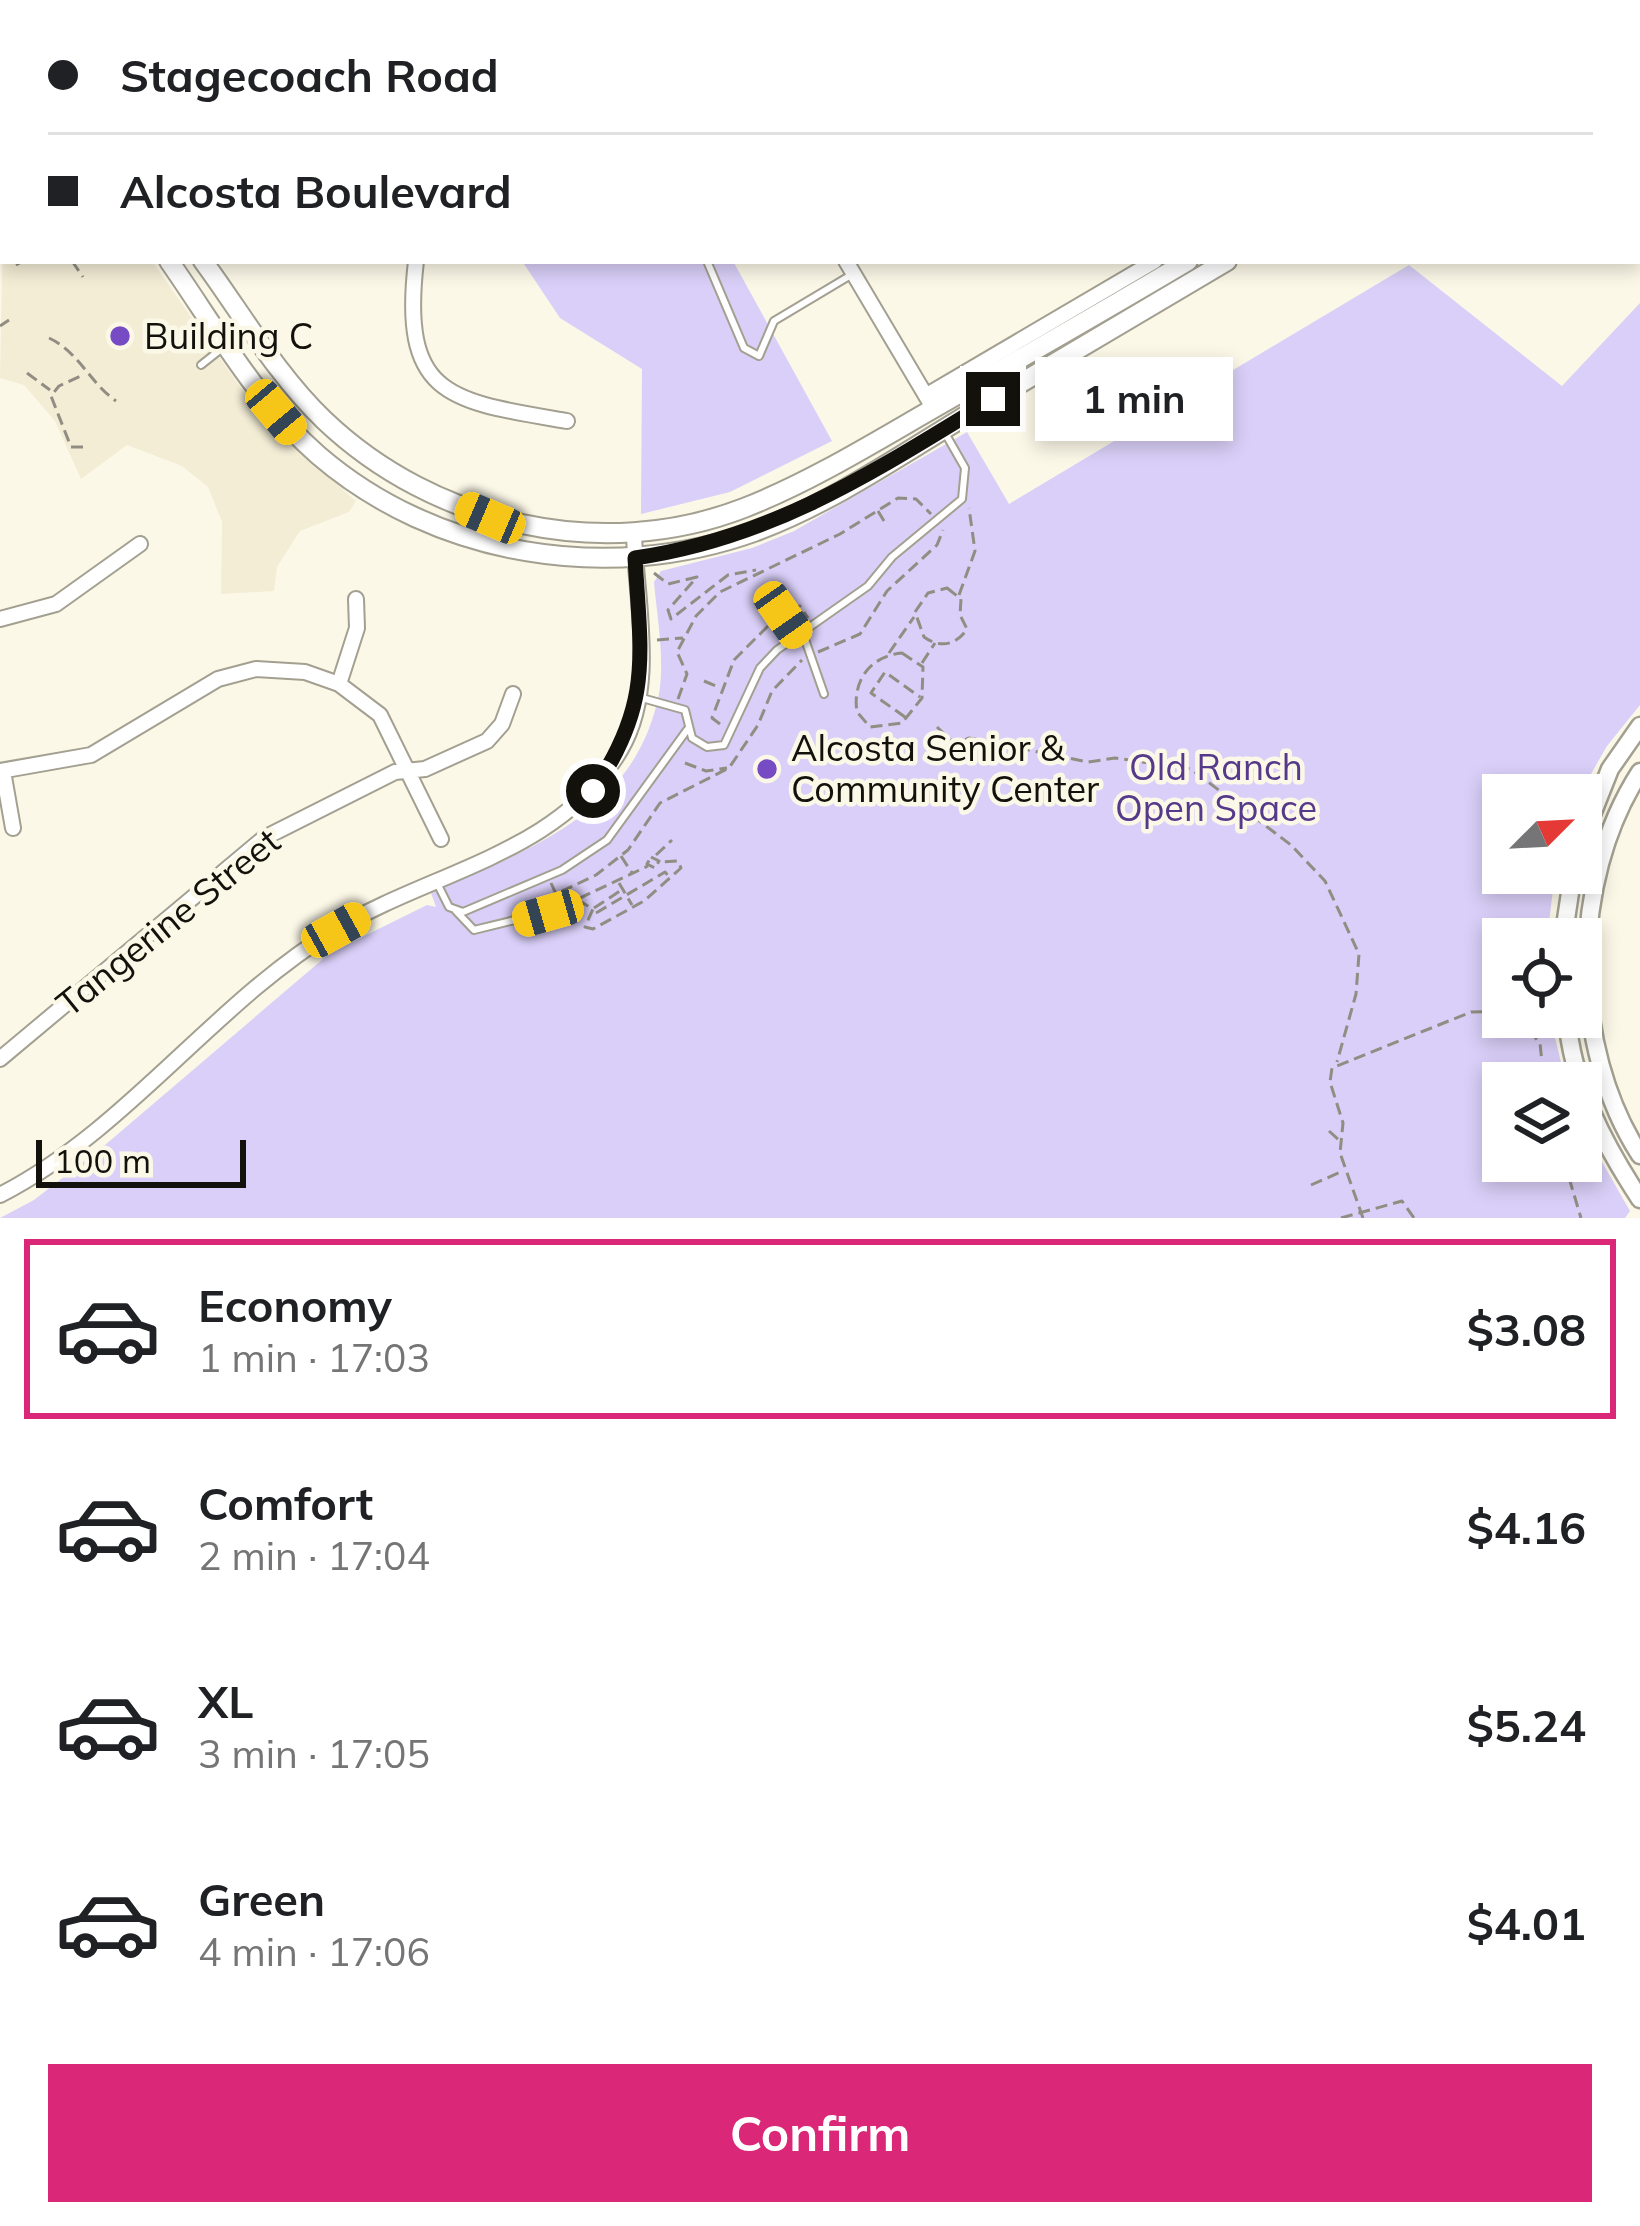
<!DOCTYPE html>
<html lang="en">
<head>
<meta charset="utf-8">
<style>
	body { margin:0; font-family:Mulish,sans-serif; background:#f2f2f2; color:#202124; height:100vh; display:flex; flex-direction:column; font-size:45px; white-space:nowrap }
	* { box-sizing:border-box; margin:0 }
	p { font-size:39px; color:#757577 }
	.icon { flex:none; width:66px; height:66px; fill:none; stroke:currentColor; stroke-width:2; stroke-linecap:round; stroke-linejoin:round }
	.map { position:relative; height:1218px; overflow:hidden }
	.drawer { display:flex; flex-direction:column; background:#fff; flex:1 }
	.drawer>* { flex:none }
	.banner { position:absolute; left:0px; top:0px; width:1641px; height:264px; box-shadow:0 6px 18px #0003; display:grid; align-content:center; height:264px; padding:0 48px; background:#fff }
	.needle { width:78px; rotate:66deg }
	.controls { position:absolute; left:1482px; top:774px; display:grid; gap:24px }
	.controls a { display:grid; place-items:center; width:120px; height:120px; border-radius:0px; background:#fff; box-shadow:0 6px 18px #0003; font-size:60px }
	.scale { position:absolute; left:36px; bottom:30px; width:210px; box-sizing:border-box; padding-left:12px; border:6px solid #13110c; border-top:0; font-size:33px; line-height:42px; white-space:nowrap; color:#13110c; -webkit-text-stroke:9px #fcf8e8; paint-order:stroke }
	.end { position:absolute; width:54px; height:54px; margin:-27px; border:15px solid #13110c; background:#fff; box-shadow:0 0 0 6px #fff }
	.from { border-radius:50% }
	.bubble { position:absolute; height:84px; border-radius:0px; background:#fff; box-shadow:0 6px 18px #0003; font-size:39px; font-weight:700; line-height:84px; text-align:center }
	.car { position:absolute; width:36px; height:72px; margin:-36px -18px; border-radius:15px; box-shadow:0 0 9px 3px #0007; background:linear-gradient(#f5c518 24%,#345 0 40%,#f5c518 0 76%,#345 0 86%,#f5c518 0) }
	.banner b { display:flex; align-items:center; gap:42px; height:114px; font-size:45px }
	.banner b+b { border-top:3px solid #e0e0e0 }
	.banner i { width:30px; height:30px; background:#202124 }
	ul { padding:21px 0 0; list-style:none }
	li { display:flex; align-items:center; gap:36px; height:180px; margin:0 24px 18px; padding:0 24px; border:6px solid transparent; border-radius:0px }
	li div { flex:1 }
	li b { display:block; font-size:45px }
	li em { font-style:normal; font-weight:700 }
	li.current { border-color:#db2777 }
	li>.icon { width:108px; height:108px; stroke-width:1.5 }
	.cta { display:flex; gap:24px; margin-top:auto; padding:24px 48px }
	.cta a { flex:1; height:138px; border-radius:0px; background:#db2777; color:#fff; font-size:48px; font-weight:700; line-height:138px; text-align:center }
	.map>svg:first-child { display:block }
	.built { fill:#f3edd6 }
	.green { fill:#d9cff8 }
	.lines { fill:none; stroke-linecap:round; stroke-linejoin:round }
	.service-casing { stroke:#a3a091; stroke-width:10 }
	.minor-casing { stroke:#a3a091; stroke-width:18 }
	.tertiary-casing { stroke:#a3a091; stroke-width:21 }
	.secondary-casing { stroke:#a3a091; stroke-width:22 }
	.path { stroke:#918d83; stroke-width:3; stroke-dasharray:12 6; stroke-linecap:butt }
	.service { stroke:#fff; stroke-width:6 }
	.minor { stroke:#fff; stroke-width:14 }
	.tertiary { stroke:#fff; stroke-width:16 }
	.secondary { stroke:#fff; stroke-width:18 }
	.route { stroke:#13110c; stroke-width:15 }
	.poi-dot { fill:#764bc3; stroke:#fcf8e8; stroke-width:4.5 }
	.labels { text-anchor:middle; stroke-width:9; stroke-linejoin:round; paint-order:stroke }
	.poi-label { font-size:36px; fill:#13110c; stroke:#fcf8e8; text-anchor:start }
	.park-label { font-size:36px; fill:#55398a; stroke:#fcf8e8 }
	.street-label { font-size:36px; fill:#13110c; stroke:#fcf8e8 }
</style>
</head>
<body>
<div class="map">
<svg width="1640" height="1218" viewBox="0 0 1640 1218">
	<rect width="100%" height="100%" fill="#fcf8e8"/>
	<path class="built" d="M3,227V261H152L262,418L356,501L349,512L300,531L277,567L274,591L221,594L222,522L208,487L182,466L127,445L81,479L55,421L24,385L0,378Z"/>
	<path class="green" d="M522,261H733L832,441L730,492L641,514L642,369L560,318Z
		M1409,265L1562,386L1640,303V705L1607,746L1579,795H1503V873H1555L1547,939H1503V1017H1550L1566,1083H1503V1161H1581V1125L1630,1211L1625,1218H0L34,1200L105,1145L330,953L427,905L436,907L431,893C529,849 635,814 659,694C665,659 657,617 654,582L661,571L752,548L794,531L967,432L1009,504Z"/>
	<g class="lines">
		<g class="service-casing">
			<path id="service" d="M658,0V3
				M1361,3L1365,0
				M707,261L744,348L759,356L774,321L851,275
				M201,365L225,346
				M768,594L797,634
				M802,631L824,694
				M642,698L685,710L692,738L707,747L724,745L760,668L777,650L868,586L892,557L962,499L965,468L945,433
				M438,885L449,907L463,912L562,870L607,840L687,730
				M456,911L474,930L556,910"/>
		</g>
		<g class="minor-casing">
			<path id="minor" d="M346,0L351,3
				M290,3L292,0
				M778,3V0
				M973,3L974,0
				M1505,3L1507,0
				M0,212L3,210
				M416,261C400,398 450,401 567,421
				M846,261L929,401
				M927,395L1155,261
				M0,619L56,604L140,544
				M339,684L357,628L356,599
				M0,771L91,755L218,679L256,669L305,672L339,684L380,715L441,839
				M3,771L13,828
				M0,1059L264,838L395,772L425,769L487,741L502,724L513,694
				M0,1195C127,1130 214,1003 335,930C432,871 561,854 621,749C657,687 636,602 634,534"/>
		</g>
		<g class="tertiary-casing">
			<path id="tertiary" d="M1597,0L1601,3
				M1638,30L1640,31
				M1640,772C1569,882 1570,1046 1640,1155
				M1581,842L1610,769L1640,726
				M1563,939L1573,873
				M1567,1017C1572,1084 1604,1144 1640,1199"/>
		</g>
		<g class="secondary-casing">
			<path id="secondary" d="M1526,3L1528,0
				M1553,3L1556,0
				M0,4L3,7
				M0,35L3,37
				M169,261C215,327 257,402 318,455C436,557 609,584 754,532C833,503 905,452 977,409C1060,360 1144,310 1227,261
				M203,261C242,314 276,374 324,420C434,525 602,563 744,508C808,483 870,445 929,411C1016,361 1102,312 1188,261"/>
		</g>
		<path class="path" d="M72,261L83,277
			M16,265L23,261
			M0,326L9,320
			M49,338C79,352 89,382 116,401
			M27,373L50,390
			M83,447H71L51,396L59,386L83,375
			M878,511L884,521
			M654,573L668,584L697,577L668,610L671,619L728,575L756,570
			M947,588L961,599L960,615L967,629C956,646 939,648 924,637L915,612L928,593Z
			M786,593L794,605
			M959,595L975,551L969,508
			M790,610L800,606L808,618
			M657,640L683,638
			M818,652L860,634L887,591L937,545L943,530
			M889,653L914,617
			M902,653L923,667L922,698L902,723L870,727L857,712C852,681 870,656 902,653Z
			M922,663L935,643
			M704,681L718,687
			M678,699L687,674L677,652L696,616L720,592L840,534L898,498L916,499L931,514
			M905,717L871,693L885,672L920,697
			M720,724L712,718L734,660L773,621
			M937,727L955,744L969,738L1088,762L1115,758L1191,769L1291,845L1325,881L1359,954L1356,994L1337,1062
			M685,763L706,771L727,768
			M656,855L672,840
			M621,856L632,873
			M651,857L659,861L655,868L647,864Z
			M551,883L556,894L596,875L628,850L660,803L729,768L758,725L772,691L802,660
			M619,883L632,905
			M578,900L593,909L585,927L593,929L644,901L681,868L678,861L659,862
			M563,906L648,866
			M594,908L623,889
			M596,913L665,872L669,877
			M1517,1017L1540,1043L1544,1083
			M1329,1131L1339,1140
			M1564,1161L1581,1218
			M1311,1185L1343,1171
			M1341,1218L1402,1201L1414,1218
			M1363,1218L1340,1153L1343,1123L1330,1082L1332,1068L1471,1012L1503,1011"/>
		<use href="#service" class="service"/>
		<use href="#minor" class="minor"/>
		<use href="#tertiary" class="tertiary"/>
		<use href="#secondary" class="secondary"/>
	</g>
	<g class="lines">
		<path class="route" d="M593,791C652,704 641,658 635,558C774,538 875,471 993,399"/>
	</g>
	<g class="poi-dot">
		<circle cx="120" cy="336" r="12"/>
		<circle cx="767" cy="769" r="12"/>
	</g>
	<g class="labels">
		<g class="poi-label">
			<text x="144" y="349">Building C</text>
			<text x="791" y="761">Alcosta Senior &amp;<tspan x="791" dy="41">Community Center</tspan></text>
		</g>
		<g class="park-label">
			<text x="1216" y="780">Old Ranch<tspan x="1216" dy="41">Open Space</tspan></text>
		</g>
		<g class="street-label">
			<text transform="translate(168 922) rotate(-39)" y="13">Tangerine Street</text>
		</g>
	</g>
</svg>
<div class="controls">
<a><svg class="needle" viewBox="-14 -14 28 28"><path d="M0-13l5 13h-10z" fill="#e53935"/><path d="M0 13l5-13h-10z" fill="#757577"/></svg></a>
<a><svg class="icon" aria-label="locate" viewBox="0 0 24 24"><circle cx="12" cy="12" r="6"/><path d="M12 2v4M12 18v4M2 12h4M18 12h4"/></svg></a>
<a><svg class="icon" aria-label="layers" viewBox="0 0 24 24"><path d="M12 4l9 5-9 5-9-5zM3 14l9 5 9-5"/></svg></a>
</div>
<div class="scale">100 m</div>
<i class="end from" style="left:593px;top:791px"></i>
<i class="end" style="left:993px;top:399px"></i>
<div class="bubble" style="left:1035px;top:357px;width:198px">1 min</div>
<i class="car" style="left:276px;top:412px;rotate:140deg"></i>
<i class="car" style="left:490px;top:518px;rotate:293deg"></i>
<i class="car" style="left:783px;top:615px;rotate:145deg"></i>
<i class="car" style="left:548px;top:913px;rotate:254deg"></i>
<i class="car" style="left:336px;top:930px;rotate:61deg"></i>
<div class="banner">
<b><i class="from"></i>Stagecoach Road</b>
<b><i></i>Alcosta Boulevard</b>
</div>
</div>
<section class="drawer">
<ul>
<li class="current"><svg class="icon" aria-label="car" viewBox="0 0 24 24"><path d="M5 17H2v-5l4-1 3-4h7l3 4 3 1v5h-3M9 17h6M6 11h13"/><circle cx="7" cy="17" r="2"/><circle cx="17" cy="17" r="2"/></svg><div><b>Economy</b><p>1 min · 17:03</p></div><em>$3.08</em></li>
<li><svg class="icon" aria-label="car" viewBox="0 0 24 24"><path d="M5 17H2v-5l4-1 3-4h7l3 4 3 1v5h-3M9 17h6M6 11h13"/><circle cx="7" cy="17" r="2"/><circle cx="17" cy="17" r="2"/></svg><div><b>Comfort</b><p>2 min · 17:04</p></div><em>$4.16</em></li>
<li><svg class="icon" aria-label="car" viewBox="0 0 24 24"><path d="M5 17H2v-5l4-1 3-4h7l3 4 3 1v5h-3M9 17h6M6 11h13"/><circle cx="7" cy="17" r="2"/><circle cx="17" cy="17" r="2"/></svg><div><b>XL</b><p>3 min · 17:05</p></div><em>$5.24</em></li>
<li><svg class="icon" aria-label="car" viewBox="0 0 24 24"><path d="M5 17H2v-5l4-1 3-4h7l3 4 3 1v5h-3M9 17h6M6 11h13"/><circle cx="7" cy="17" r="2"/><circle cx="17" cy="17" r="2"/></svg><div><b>Green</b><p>4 min · 17:06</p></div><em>$4.01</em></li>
</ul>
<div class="cta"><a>Confirm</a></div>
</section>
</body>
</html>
